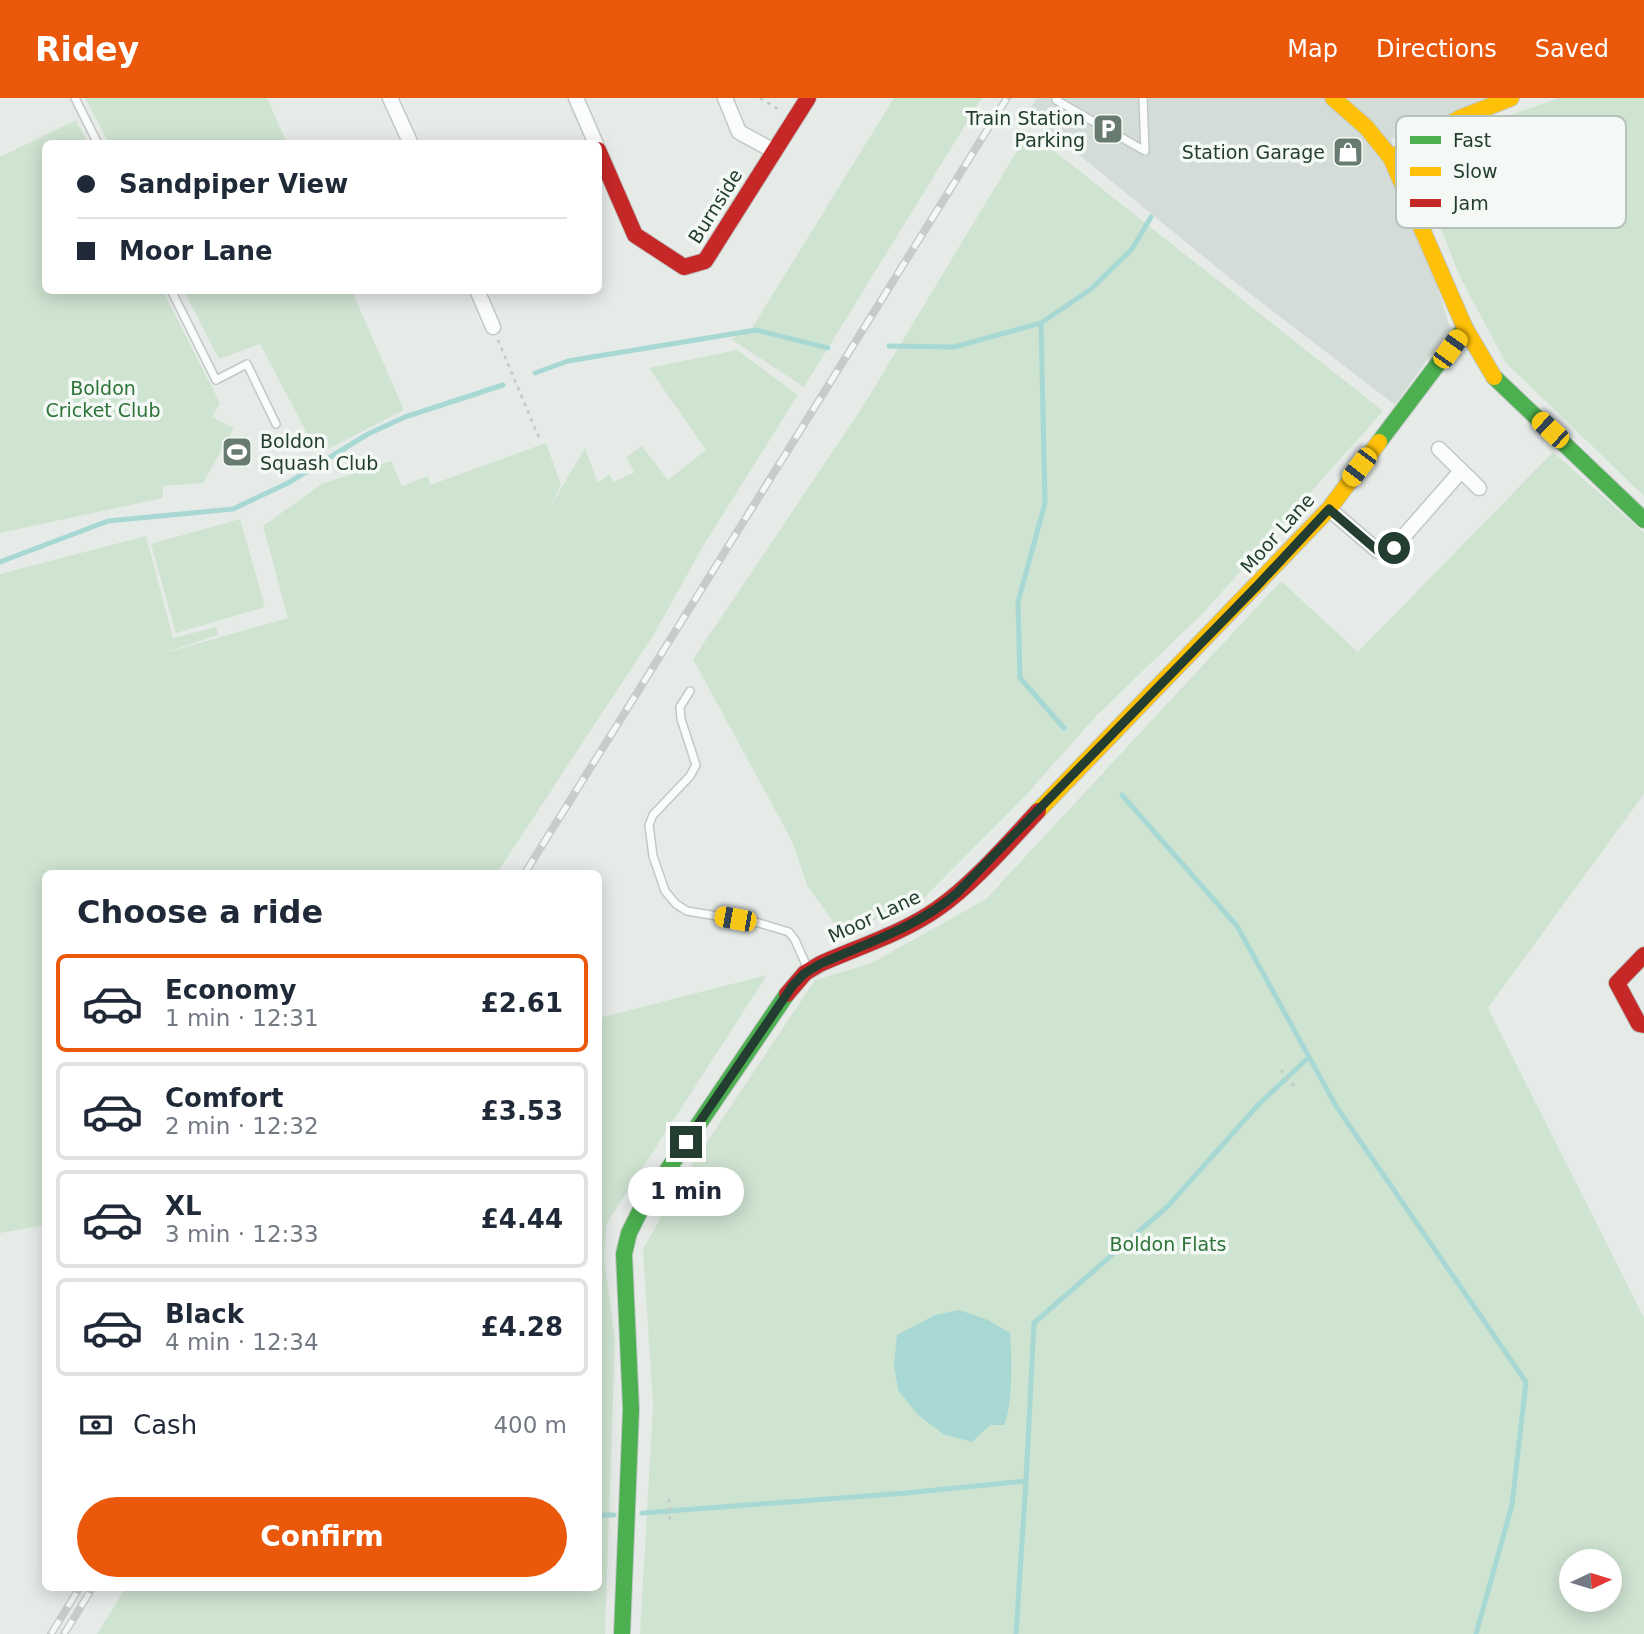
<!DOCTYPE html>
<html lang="en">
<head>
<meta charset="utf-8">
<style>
	body { margin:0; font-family:"DejaVu Sans",sans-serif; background:#f6f6f7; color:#1f2937; height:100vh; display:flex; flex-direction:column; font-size:26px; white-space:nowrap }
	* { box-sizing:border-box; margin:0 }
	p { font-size:23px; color:#747a83 }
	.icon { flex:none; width:38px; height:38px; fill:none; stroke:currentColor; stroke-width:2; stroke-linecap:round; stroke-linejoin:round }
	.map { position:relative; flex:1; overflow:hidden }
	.panel { position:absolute; left:42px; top:772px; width:560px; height:721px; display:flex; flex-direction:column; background:#fff; border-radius:10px; box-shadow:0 4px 18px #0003 }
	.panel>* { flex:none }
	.hud { position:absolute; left:42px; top:42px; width:560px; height:154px; border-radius:10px; box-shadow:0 4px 18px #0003; display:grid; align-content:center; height:154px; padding:0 35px; background:#fff }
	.needle { width:46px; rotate:86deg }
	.tools { position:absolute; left:1559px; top:1451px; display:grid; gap:14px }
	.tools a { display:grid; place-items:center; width:63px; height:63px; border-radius:50%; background:#fff; box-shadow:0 4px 18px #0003; font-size:35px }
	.end { position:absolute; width:32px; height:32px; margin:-16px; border:9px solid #233e31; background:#fff; box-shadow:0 0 0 4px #fff }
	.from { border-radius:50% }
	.bubble { position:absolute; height:49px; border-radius:24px; background:#fff; box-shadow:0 4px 18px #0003; font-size:23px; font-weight:700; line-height:49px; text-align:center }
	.car { position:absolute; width:21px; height:42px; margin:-21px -10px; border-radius:9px; box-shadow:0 0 5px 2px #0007; background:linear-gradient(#f5c518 24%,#345 0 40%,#f5c518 0 76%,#345 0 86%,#f5c518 0) }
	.hud b { display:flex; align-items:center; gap:24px; height:66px; font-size:26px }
	.hud b+b { border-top:2px solid #e0e1e3 }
	.hud i { width:18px; height:18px; background:#1f2937 }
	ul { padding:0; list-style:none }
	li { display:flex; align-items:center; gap:21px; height:98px; margin:0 14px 10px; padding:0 21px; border:4px solid #e0e1e3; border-radius:10px }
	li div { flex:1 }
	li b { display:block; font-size:26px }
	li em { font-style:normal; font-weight:700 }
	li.on { border-color:#ea580c }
	li>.icon { width:63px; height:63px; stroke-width:1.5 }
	h2 { padding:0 35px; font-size:32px; line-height:84px }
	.pay { display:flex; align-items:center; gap:18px; height:77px; padding:0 35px; font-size:26px }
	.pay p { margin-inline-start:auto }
	.cta { display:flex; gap:14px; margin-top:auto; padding:14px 35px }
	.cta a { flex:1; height:80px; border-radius:42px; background:#ea580c; color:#fff; font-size:28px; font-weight:700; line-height:80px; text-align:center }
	header { display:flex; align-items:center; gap:42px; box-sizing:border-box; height:98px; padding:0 35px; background:#ea580c; color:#fff }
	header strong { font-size:33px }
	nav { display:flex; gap:38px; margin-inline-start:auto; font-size:24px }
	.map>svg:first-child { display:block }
	.built { fill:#d4dcd7 }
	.green { fill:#cfe3d1; fill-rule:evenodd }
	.water { fill:#a8d8d4 }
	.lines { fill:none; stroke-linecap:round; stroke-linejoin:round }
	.stream { stroke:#a8d8d4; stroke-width:5 }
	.lane-casing { stroke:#c3c8c5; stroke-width:10 }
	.street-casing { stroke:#c3c8c5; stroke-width:17 }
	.fast-casing { stroke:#c1c8c5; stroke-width:18 }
	.slow-casing { stroke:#c1c8c5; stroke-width:18 }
	.jam-casing { stroke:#c1c8c5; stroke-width:18 }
	.path { stroke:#c2cac5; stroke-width:2.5; stroke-dasharray:3.5 5; stroke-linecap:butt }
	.lane { stroke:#fbfcfc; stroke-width:7 }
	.street { stroke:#fbfcfc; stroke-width:14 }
	.fast { stroke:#4caf50; stroke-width:16 }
	.slow { stroke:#ffc107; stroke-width:16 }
	.jam { stroke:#c62828; stroke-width:16 }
	.rail-casing { stroke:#c7ccc9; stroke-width:8 }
	.rail { stroke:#f4f9f6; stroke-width:5; stroke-dasharray:16; stroke-linecap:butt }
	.route { stroke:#233e31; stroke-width:9 }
	.labels { text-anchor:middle; stroke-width:7; stroke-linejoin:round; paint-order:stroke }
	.poi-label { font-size:19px; fill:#233e31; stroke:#f4f9f6; text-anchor:end }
	.street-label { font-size:19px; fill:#233e31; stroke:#f4f9f6 }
	.park-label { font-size:19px; fill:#2e743a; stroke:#f4f9f6 }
	.key { fill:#f4f9f6; stroke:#b5c1bb; stroke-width:2 }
	.key-label { font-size:19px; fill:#233e31 }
</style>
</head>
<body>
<header>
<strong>Ridey</strong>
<nav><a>Map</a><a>Directions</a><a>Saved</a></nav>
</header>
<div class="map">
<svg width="1644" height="1536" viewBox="0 0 1644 1536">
	<rect width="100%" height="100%" fill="#e6ebe8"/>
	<path class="built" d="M1037,0H1494L1391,41L1450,229L1395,307L1231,181L1028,15Z"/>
	<path class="green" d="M85,0H267L287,45H109Z
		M894,0H982L804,289L731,241L752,230Z
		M1559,0H1644V398L1506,265L1461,181L1424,89L1430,64L1473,30Z
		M76,22L88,45L46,46V192L163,193L220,305L212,319L234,330L203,385L163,388V400L0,435V59Z
		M1029,33L1383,313L1204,514L1097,617L1027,696L923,801L853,831L836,828L807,787L792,743L693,561L862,310Z
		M184,193H352L404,312L318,356L260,246L219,261Z
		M737,252L798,297L706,443L654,536L497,775H46L45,1127L0,1135V476L146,438L173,540L216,529L218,537L161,556L288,520L263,428L322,386L391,363L402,388L428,378L430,387L546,345L561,387L548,413L585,350L598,385L609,376L614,384L635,374L626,359L642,348L668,382L706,352L649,270Z
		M1553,354L1644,435V696L1488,910L1644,1220V1536H640L653,1308L643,1151L683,1080L815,882L872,865L986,801L1281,483L1358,554ZM1572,1463H1610V1502H1572Z
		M240,421L265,509L176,535L151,446Z
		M767,877L607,1125L604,1159L615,1242L605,1536H97L126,1489H598L599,920Z"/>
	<path class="water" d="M959,1212L988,1222L1010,1235C1012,1257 1013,1309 1004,1327H990L972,1344L943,1336L917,1316L898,1292L894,1266L897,1237L935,1217Z"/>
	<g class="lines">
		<path class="stream" d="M1041,225L1045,405L1018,504L1020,580L1064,630
			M889,248L954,249L1041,225L1091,191L1132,151L1151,119
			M535,275L568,263L756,232L828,250
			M0,464L108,423L233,411L288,385L368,336L405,319L503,287
			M1122,697L1237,828L1336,1008L1526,1284L1512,1407L1476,1536
			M642,1415L906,1395L1026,1383L1034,1225L1168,1108L1258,1007L1309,959
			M598,1417H614
			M1016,1536L1026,1383"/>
		<g class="lane-casing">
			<path id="lane" d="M75,0L98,46
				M1057,0L1056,2L1145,53L1143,0
				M171,192L216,282L247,266L276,326
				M690,593L680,609L681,621L696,667L690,678L653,717L649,727L653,758L665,793L676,806L687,813L759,825L789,834L795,842L807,869"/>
		</g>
		<g class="street-casing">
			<path id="street" d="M390,0L411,46
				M576,0L596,46
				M725,0L739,34L774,53
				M477,192L493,229
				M1439,351L1479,390
				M1329,411L1378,453L1390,454L1461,373"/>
		</g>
		<g class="fast-casing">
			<path id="fast" d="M1494,279L1644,422
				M1379,344L1465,230
				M622,1536L631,1311L624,1156L629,1135L641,1111L787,896"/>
		</g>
		<g class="slow-casing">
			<path id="slow" d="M1333,0L1367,30L1391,60L1465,230L1494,279
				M1391,60L1460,20L1511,0
				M1038,713L1329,411L1379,344"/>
		</g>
		<g class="jam-casing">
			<path id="jam" d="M598,52L635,137L684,169L705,163L808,0
				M1644,857L1617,885L1639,926L1644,927
				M787,896L805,875L820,866C858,849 903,835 937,811C972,787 1009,744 1038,713"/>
		</g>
		<path class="path" d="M760,0L778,11
			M498,242L540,342
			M1281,972L1294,988
			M669,1401L670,1425"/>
		<use href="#lane" class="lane"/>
		<use href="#street" class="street"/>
		<use href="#fast" class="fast"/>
		<use href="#slow" class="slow"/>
		<use href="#jam" class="jam"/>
		<g class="rail-casing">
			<path id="rail" d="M525,775L1007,0
				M51,1536L80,1489
				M64,1536L93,1489"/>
		</g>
		<use href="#rail" class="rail"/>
	</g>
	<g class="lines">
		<path class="route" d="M686,1044L793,887L805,875L820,866C867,845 918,829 957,795L1257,488L1329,411L1378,453L1390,454L1394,450"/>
	</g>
	<defs>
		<g id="parking-square" transform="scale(1.575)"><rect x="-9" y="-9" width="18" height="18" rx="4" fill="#677b71" stroke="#f4f9f6"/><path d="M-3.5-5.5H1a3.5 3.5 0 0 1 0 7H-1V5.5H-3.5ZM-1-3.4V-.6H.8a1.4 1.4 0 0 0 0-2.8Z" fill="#fff"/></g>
		<g id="shop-square" transform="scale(1.575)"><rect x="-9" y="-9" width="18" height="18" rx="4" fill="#677b71" stroke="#f4f9f6"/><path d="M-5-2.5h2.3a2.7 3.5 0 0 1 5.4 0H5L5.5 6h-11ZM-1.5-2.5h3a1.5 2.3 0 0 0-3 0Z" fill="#fff"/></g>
		<g id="stadium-square" transform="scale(1.575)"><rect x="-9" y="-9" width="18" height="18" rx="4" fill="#677b71" stroke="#f4f9f6"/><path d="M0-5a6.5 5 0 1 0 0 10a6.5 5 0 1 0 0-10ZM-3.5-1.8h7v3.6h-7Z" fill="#fff"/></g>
	</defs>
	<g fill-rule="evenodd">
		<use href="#parking-square" x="1108" y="31"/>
		<use href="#shop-square" x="1348" y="54"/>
		<use href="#stadium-square" x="237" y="354"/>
	</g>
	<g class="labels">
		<g class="poi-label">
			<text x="1085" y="27">Train Station<tspan x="1085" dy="22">Parking</tspan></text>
			<text x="1325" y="61">Station Garage</text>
			<text x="260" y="350" text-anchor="start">Boldon<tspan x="260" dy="22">Squash Club</tspan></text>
		</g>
		<g class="street-label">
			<text transform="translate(715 108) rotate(-58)" y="7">Burnside</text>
			<text transform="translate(1277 435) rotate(-48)" y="7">Moor Lane</text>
			<text transform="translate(874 818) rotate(-25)" y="7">Moor Lane</text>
		</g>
		<g class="park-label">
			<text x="103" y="297">Boldon<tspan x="103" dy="22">Cricket Club</tspan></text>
			<text x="1168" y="1153">Boldon Flats</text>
		</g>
	</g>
	<rect x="1396" y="18" width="230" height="112" rx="10" class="key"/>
	<rect x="1410" y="38" width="31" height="8" fill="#4caf50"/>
	<rect x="1410" y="69" width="31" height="9" fill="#ffc107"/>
	<rect x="1410" y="101" width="31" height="8" fill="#c62828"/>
	<g class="key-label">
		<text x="1453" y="49">Fast</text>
		<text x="1453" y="80">Slow</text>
		<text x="1453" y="112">Jam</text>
	</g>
</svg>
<div class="tools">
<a><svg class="needle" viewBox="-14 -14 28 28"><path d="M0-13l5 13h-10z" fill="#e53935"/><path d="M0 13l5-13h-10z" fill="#747a83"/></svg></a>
</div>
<i class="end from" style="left:1394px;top:450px"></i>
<i class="end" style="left:686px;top:1044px"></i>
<div class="bubble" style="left:628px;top:1069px;width:116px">1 min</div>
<i class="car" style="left:1450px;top:251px;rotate:36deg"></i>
<i class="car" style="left:1550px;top:332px;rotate:313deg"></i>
<i class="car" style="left:1359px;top:369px;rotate:217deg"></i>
<i class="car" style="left:735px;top:821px;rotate:280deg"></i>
<div class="hud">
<b><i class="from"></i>Sandpiper View</b>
<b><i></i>Moor Lane</b>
</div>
<section class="panel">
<h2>Choose a ride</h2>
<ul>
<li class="on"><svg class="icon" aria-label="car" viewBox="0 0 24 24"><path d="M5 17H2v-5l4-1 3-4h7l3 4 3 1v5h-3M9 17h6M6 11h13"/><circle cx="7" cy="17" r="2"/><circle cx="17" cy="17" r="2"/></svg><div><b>Economy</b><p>1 min · 12:31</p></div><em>£2.61</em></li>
<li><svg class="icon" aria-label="car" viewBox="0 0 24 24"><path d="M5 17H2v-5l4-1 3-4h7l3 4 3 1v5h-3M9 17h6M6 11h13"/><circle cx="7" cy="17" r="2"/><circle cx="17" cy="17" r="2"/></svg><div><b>Comfort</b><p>2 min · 12:32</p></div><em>£3.53</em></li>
<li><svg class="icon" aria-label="car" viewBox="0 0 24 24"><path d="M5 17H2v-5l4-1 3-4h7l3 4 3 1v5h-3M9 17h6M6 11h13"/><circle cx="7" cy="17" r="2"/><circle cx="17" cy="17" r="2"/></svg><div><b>XL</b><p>3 min · 12:33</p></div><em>£4.44</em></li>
<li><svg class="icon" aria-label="car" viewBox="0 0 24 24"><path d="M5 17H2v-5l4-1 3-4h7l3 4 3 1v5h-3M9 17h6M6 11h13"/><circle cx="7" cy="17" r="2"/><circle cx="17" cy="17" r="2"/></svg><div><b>Black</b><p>4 min · 12:34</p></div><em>£4.28</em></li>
</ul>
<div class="pay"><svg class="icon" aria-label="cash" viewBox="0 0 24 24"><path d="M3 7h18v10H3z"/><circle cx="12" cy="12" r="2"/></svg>Cash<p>400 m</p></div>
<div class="cta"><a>Confirm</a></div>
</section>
</div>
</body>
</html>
